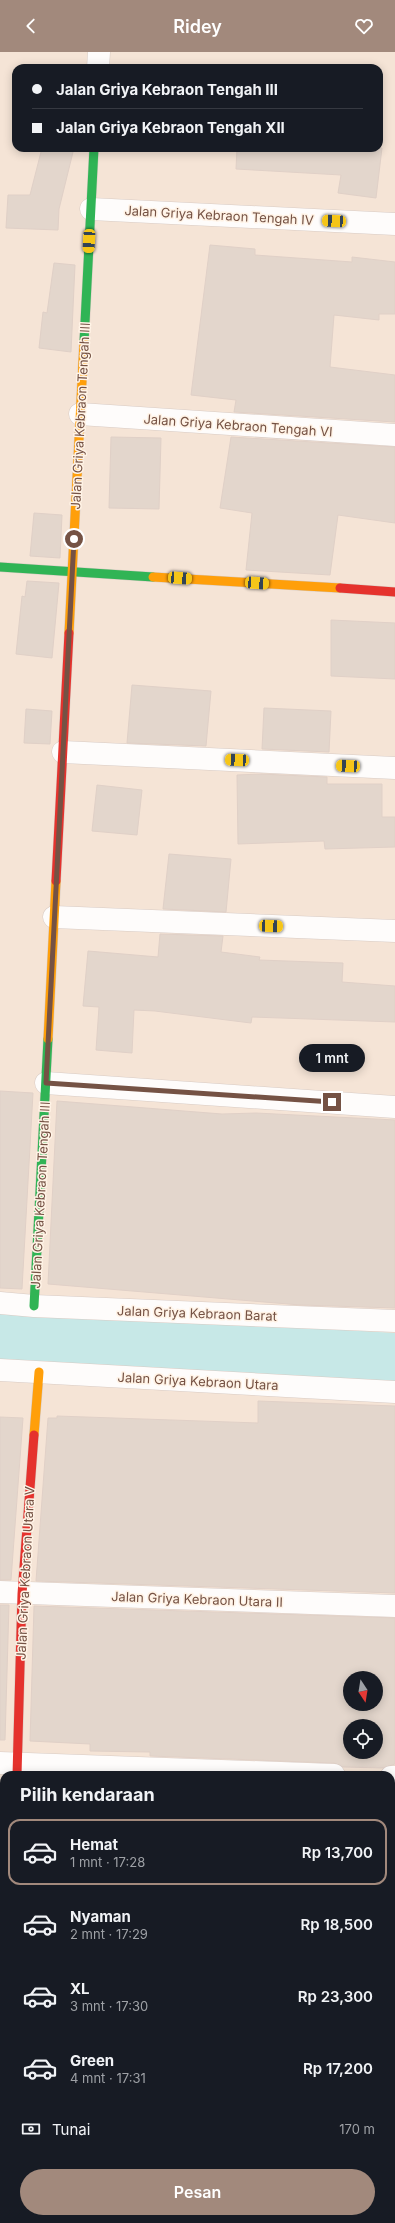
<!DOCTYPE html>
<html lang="id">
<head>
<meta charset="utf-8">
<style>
	body { margin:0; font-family:Inter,sans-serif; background:#242831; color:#f1f3f6; height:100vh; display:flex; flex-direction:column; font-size:15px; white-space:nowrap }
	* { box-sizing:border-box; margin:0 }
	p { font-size:13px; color:#9ea1a6 }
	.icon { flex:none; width:22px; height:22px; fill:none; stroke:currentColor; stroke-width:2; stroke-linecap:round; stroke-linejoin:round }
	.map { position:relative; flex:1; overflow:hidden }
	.drawer { position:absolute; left:0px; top:1719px; width:395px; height:452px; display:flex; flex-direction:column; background:#171b24; border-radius:12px 12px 0 0; box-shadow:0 2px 10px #0003 }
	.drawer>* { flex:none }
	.hud { position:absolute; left:12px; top:12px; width:371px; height:88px; border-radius:12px; box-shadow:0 2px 10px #0003; display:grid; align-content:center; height:88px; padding:0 20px; background:#171b24 }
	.needle { width:26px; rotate:168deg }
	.controls { position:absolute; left:343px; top:1619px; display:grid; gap:8px }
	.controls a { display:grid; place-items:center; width:40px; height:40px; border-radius:50%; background:#171b24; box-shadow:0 2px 10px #0003; font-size:20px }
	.end { position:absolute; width:18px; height:18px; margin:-9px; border:5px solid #755244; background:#fff; box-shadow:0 0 0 2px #fff }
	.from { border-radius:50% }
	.bubble { position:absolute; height:28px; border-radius:14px; background:#171b24; box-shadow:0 2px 10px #0003; font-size:13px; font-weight:600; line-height:28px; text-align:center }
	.car { position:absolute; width:12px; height:24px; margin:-12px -6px; border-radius:5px; box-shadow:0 0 3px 1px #0007; background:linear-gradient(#f5c518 24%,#345 0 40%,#f5c518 0 76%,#345 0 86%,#f5c518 0) }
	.hud b { display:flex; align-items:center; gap:14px; height:38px; font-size:15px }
	.hud b+b { border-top:1px solid #363941 }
	.hud i { width:10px; height:10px; background:#f1f3f6 }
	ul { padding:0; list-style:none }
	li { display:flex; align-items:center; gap:12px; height:66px; margin:0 8px 6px; padding:0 12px; border:2px solid transparent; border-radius:12px }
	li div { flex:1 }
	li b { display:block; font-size:15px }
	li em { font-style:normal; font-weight:600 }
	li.current { border-color:#a2897c }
	li>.icon { width:36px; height:36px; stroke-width:1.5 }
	h2 { padding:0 20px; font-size:18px; line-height:48px }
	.pay { display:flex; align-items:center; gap:10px; height:44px; padding:0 20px; font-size:15px }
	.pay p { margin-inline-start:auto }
	.button { display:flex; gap:8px; margin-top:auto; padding:8px 20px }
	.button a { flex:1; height:46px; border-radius:24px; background:#a2897c; color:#fff; font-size:16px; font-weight:600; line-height:46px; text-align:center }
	header { display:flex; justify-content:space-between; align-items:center; height:52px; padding:0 20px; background:#a2897c; color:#fff; font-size:18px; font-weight:600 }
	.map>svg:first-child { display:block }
	.residential { fill:#f5e4d6; fill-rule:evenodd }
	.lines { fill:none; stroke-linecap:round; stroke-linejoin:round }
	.river { stroke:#c7e8e7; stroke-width:60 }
	.building { fill:#e3d6cc; stroke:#e0d0c7; fill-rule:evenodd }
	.street-casing { stroke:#d8cbc4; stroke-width:23 }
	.fast-casing { stroke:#d7cac2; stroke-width:10 }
	.slow-casing { stroke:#d7cac2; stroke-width:10 }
	.jam-casing { stroke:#d7cac2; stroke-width:10 }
	.street { stroke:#fefcfb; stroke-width:22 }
	.fast { stroke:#30b455; stroke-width:9 }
	.slow { stroke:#ff9f0a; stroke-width:9 }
	.jam { stroke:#e5322d; stroke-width:9 }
	.route { stroke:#755244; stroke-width:5 }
	.labels { text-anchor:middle; stroke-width:3; stroke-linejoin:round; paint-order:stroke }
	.street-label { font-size:13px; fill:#755244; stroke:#fff3e6 }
</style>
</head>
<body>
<header><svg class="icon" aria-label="back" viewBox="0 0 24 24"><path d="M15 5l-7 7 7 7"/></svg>Ridey<svg class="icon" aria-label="heart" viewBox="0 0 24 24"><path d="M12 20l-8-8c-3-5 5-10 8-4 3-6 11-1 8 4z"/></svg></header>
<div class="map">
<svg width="395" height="2171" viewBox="0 0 395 2171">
	<rect width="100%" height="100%" fill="#f7eee5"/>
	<path class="residential" d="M0,0H395V2171H8L0,2169ZM16,16H379V96H16ZM350,1626H376V1652H350ZM350,1674H376V1700H350ZM4,1723H391V2167H4Z"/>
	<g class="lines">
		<path class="river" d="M0,1287L395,1311"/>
	</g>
	<path class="building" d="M42,96H74L59,157L58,178L6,176L8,143H30Z
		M237,96H382L376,146L338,141L341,123L236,117Z
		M210,193L255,197V203L352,210V205L395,210V262H379V268L334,263L330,315L395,323V370L234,360L236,348L191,343Z
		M54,211L75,213L71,300L39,296L43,260L47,261Z
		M111,385L161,386L159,457L109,456Z
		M231,385L395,395V471L338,463L330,523L246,518L252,461L220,456Z
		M34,461L62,463L60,506L30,504Z
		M27,529L59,531L52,606L16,602L22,544L25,545Z
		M331,568L395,571V627L331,624Z
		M132,633L211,639L206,694L127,691Z
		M264,656L331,659L329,700L262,697Z
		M26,657L52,659L50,692L24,691Z
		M261,722L327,725V732H382V765H395V795L325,797L324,789L238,792L237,723Z
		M97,733L142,738L137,783L92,779Z
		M169,802L231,807L226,860L163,857Z
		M160,882L223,884L221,900L260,905L259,908L343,911L342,930L395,934V970L252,965L251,971L155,959L134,958L132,1001L96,998L99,955L83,954L88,899L158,905Z
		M0,1039L33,1041L22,1237L0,1236Z
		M57,1049L222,1062L256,1061L395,1068V1256L300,1253L48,1232Z
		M258,1349L395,1354V1541L36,1529L48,1366H57V1364L258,1371Z
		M0,1365L23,1366L11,1528H0Z
		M0,1553H9L5,1688H0Z
		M34,1554L395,1566V1712L383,1716L343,1715L334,1711L150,1704V1700L90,1699V1692L30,1689ZM350,1626H376V1652H350ZM350,1674H376V1700H350Z"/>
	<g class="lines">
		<g class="street-casing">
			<path id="street" d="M98,16L99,0
				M91,157L395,172
				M80,362L395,383
				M63,700L395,716
				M54,865L395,879
				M46,1031L395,1055
				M0,1251L34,1254L395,1269
				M0,1318L395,1340
				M0,1540L395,1554
				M0,1711L334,1723
				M391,1725H395
				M0,1880H4
				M391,1899H395
				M0,1956L4,1922
				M391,1959L395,1960
				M0,2095L4,2096
				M294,2167L308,2171"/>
		</g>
		<g class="fast-casing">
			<path id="fast" d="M84,290L94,96
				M0,515L153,525
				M34,1254L48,987"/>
		</g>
		<g class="slow-casing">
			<path id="slow" d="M153,525L340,536
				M69,581L84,290
				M48,987L56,829
				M34,1383L39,1320"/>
		</g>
		<g class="jam-casing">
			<path id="jam" d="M340,536L395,540
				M56,829L69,581
				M17,1723L22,1542L34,1383"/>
		</g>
		<use href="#street" class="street"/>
		<use href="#fast" class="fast"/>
		<use href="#slow" class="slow"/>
		<use href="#jam" class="jam"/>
	</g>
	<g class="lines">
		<path class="route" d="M74,487L46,1031L332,1050"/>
	</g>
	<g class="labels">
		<g class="street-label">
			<text transform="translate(219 163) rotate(3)" y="5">Jalan Griya Kebraon Tengah IV</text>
			<text transform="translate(80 364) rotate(-87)" y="5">Jalan Griya Kebraon Tengah III</text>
			<text transform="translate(238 373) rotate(4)" y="5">Jalan Griya Kebraon Tengah VI</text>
			<text transform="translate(40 1143) rotate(-87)" y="5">Jalan Griya Kebraon Tengah III</text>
			<text transform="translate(197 1261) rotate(2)" y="5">Jalan Griya Kebraon Barat</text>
			<text transform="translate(198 1329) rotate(3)" y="5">Jalan Griya Kebraon Utara</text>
			<text transform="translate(25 1521) rotate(-87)" y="5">Jalan Griya Kebraon Utara V</text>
			<text transform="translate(197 1547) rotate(2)" y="5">Jalan Griya Kebraon Utara II</text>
		</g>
	</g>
</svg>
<div class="controls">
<a><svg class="needle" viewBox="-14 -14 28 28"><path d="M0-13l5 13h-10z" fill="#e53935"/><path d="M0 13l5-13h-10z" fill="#9ea1a6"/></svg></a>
<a><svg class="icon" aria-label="locate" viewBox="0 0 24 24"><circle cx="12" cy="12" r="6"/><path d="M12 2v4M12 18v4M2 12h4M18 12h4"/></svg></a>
</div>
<i class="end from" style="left:74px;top:487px"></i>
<i class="end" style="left:332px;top:1050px"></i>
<div class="bubble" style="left:299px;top:992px;width:66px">1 mnt</div>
<i class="car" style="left:334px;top:169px;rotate:273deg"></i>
<i class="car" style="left:89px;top:189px;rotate:183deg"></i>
<i class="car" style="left:180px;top:526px;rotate:94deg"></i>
<i class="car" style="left:257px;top:531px;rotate:94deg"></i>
<i class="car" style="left:237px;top:708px;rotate:273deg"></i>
<i class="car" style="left:348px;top:714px;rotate:273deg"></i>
<i class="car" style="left:271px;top:874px;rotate:92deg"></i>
<div class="hud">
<b><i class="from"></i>Jalan Griya Kebraon Tengah III</b>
<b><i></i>Jalan Griya Kebraon Tengah XII</b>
</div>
<section class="drawer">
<h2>Pilih kendaraan</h2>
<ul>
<li class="current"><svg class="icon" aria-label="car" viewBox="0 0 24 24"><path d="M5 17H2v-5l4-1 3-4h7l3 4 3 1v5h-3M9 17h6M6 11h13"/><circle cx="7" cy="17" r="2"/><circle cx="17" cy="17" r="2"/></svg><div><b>Hemat</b><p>1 mnt · 17:28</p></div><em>Rp 13,700</em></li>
<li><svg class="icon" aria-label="car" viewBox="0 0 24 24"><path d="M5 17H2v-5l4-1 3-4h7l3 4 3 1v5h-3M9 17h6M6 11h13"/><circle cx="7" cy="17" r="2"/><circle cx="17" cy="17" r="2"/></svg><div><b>Nyaman</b><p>2 mnt · 17:29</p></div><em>Rp 18,500</em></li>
<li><svg class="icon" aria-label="car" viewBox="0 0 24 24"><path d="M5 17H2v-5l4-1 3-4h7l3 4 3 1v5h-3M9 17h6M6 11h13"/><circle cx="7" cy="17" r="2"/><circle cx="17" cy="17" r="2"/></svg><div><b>XL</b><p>3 mnt · 17:30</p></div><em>Rp 23,300</em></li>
<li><svg class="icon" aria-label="car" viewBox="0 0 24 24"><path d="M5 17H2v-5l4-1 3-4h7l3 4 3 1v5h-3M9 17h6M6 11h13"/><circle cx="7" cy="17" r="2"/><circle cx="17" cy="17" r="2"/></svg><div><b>Green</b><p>4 mnt · 17:31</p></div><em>Rp 17,200</em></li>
</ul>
<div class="pay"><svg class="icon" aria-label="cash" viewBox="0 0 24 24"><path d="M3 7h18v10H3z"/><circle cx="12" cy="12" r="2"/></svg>Tunai<p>170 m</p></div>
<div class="button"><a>Pesan</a></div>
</section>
</div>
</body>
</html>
